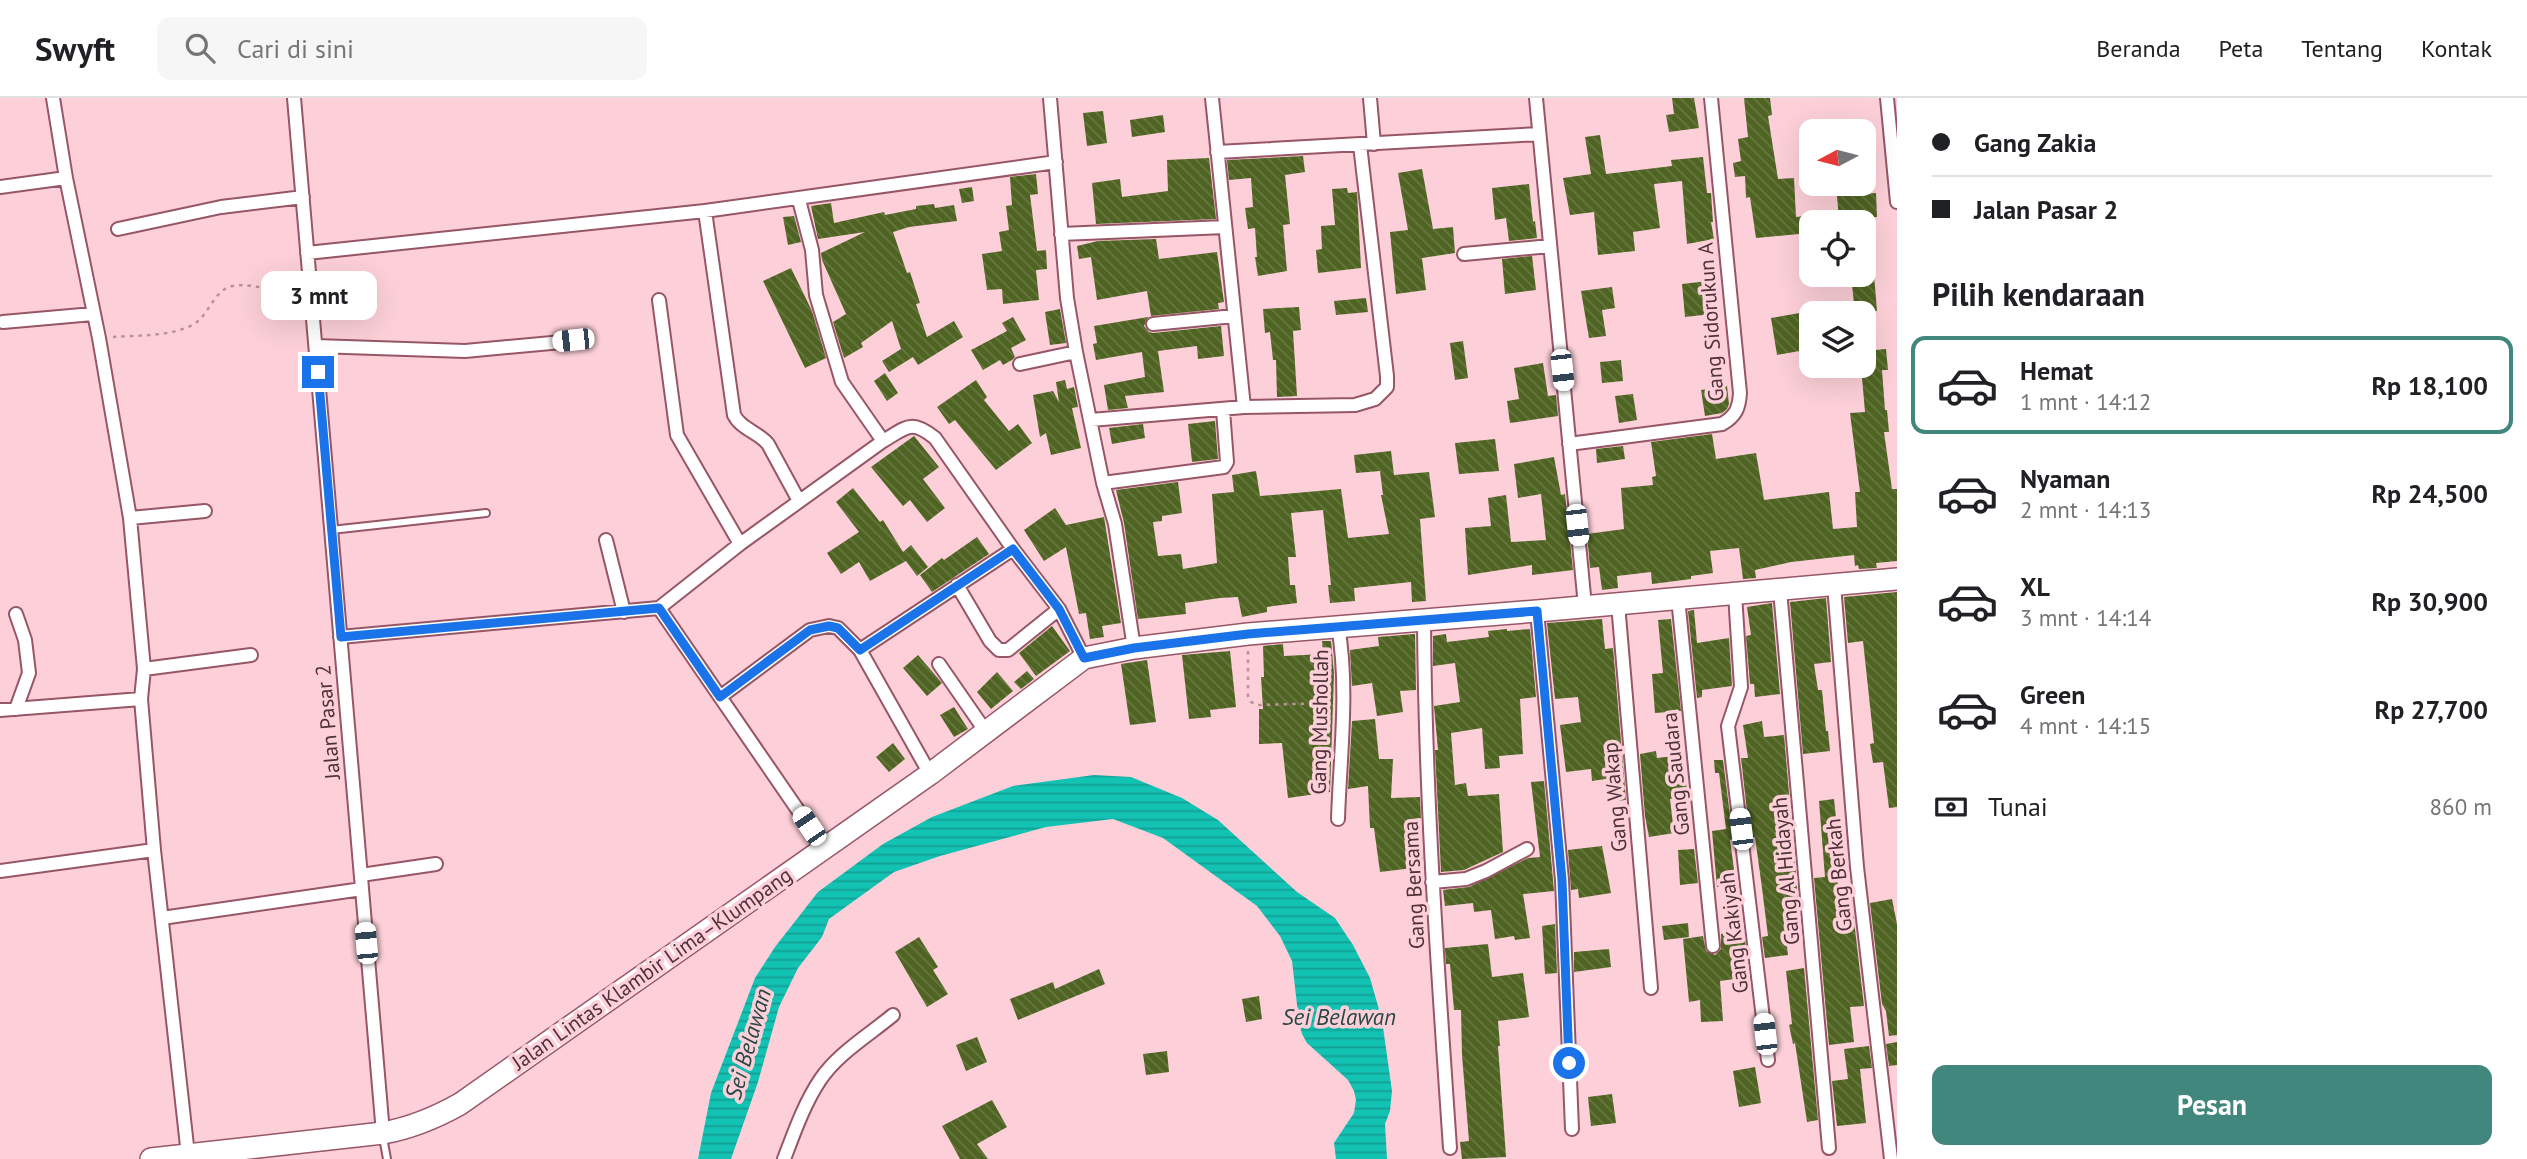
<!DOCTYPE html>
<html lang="id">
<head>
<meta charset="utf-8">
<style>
	body { margin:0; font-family:"PT Sans",sans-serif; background:#f6f6f6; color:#202124; height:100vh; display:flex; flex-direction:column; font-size:26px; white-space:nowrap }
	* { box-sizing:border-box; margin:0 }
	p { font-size:23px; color:#757577 }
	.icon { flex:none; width:38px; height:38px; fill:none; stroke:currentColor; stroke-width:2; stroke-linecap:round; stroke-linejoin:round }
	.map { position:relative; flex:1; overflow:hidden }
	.details { display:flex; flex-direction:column; background:#fff; width:630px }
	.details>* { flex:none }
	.banner { display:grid; align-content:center; height:154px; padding:0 35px; background:#fff }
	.needle { width:46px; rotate:263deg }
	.buttons { position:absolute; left:1799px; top:21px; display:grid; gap:14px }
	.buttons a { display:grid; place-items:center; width:77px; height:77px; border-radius:14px; background:#fff; box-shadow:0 7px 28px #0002; font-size:35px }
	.end { position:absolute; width:32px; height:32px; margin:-16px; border:9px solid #1a73e8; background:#fff; box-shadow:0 0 0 4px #fff }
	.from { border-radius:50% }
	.bubble { position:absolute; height:49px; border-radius:14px; background:#fff; box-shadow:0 7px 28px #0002; font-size:23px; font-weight:700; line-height:49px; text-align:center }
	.car { position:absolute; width:21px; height:42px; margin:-21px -10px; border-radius:9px; box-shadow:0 0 5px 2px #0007; background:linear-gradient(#fff 24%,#345 0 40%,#fff 0 76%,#345 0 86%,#fff 0) }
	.banner b { display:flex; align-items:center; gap:24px; height:66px; font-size:26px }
	.banner b+b { border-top:2px solid #e0e0e0 }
	.banner i { width:18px; height:18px; background:#202124 }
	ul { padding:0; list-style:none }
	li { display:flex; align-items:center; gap:21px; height:98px; margin:0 14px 10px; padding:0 21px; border:4px solid transparent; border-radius:14px }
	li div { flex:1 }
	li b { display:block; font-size:26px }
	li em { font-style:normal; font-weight:700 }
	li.current { border-color:#41877e }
	li>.icon { width:63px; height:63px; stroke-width:1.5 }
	h2 { padding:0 35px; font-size:32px; line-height:84px }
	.pay { display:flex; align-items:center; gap:18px; height:77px; padding:0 35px; font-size:26px }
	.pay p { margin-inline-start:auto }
	.button { display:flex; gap:14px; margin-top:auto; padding:14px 35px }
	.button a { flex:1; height:80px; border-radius:14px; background:#41877e; color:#fff; font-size:28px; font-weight:700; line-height:80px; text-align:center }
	header { display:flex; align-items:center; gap:42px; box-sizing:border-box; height:98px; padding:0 35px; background:#fff; border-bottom:2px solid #e0e0e0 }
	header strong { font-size:33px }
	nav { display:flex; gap:38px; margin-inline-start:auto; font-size:24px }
	.search { width:490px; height:63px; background:#f6f6f6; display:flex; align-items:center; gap:18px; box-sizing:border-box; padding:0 24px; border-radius:14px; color:#757577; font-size:26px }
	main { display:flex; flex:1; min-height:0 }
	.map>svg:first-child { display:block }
	.water { fill:url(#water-rules) }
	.building { fill:url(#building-back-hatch) }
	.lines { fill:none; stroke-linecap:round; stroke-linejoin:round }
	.service-casing { stroke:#975666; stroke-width:10 }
	.minor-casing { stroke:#975666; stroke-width:16 }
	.primary-casing { stroke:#975666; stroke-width:24 }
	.path { stroke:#b89199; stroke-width:2.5; stroke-dasharray:3.5 5; stroke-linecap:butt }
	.service { stroke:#fff; stroke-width:6 }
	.minor { stroke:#fff; stroke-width:12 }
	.primary { stroke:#fff; stroke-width:21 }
	.route { stroke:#1a73e8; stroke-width:9 }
	.labels { text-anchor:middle; stroke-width:7; stroke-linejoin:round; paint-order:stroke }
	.street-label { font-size:21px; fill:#4f3138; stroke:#fdd0d9 }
	.water-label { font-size:23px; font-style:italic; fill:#294844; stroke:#fdd0d9 }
</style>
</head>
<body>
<header>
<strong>Swyft</strong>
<div class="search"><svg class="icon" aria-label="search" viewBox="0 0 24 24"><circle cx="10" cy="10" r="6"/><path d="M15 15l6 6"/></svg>Cari di sini</div>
<nav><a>Beranda</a><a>Peta</a><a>Tentang</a><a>Kontak</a></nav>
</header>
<main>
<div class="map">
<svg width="1897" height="1061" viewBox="0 0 1897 1061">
	<defs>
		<pattern id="water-rules" width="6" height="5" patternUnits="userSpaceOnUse" patternTransform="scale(1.75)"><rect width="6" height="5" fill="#12c2b3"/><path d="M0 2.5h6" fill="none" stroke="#139e93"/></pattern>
		<pattern id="building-back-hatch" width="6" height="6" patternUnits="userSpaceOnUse" patternTransform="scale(1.75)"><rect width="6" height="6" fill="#4f6422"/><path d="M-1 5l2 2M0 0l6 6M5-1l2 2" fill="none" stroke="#687742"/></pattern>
	</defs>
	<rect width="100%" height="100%" fill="#fdd0d9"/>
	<path class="water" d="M1094,677L1131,679L1182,700L1218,722L1297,794L1335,820L1353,847L1370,880L1382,922L1392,993L1390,1013L1385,1026L1387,1061H1336L1334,1045L1354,1015L1356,1002L1354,993L1348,982L1307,945L1302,936L1299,924L1292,863L1280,838L1257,808L1163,740L1113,721L1046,729L940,758L894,774L829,821L822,839L798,870L779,909L758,984L731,1061H698L711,995L755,880L775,849L818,794L883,746L932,719L1013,688Z"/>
	<path class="building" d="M1672,0H1694L1699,30L1669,34L1666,17L1674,16Z
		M1744,0H1770L1772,17L1768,18L1778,81L1794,80L1796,119L1811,117V139L1799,141V136L1756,140L1750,99L1746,100L1745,78L1735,79L1733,65L1741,63L1738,41L1748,39Z
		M1103,13L1107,45L1087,48L1083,15Z
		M1163,17L1165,34L1132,39L1130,22Z
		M1600,37L1606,76L1672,68L1671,62L1703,59L1707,95H1711L1713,124H1711L1714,141L1687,146L1682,83L1654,86L1660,130L1633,134L1635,153L1598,157L1594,114L1570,117L1563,80L1591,76L1585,39Z
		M1303,58L1305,74L1285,77L1290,126L1283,127L1287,173L1258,178L1255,159H1257L1255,130L1248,131L1245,110L1253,109L1251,80L1229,82L1227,62Z
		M1209,60L1216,121L1096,126L1092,85L1120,81L1122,99L1168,93L1167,62Z
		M1422,71L1433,131L1453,129L1455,155L1422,160L1426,192L1396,196L1390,134L1408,132L1398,75Z
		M1036,76L1038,96L1030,97L1037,153L1046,152L1047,171L1036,172L1039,202L1003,206L1002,191L987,192L982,156L1002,153L999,134L1009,132L1006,108L1012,107L1010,79Z
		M1529,86L1533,124L1535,123L1537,140L1509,143L1506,120L1495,122L1492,90Z
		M972,89L974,103L962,105L959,91Z
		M1347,90L1348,95L1357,94L1361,170L1318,175L1316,152L1322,151L1321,128L1335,127L1332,91Z
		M1876,95L1877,119L1839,121L1837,98Z
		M831,105L834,125L884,114L885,117L916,111V108L934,106L935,110L954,107L957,123L909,129L893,134L907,175L910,174L920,205L916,206L927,239L954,223L963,239L918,267L913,259L889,274L882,263L901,251L892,223L861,245L863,249L844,260L833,224L846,216L822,162L821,155L865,134L818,141L811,108Z
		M794,118L801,144L788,147L783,119Z
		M1156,141L1159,161L1217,154L1224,204L1218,205L1219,211L1151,218L1147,193L1097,202L1091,159L1079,161L1077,148L1098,143Z
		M1532,158L1536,192L1505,196L1502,161Z
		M791,170L812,213L826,260L805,270L763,183Z
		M1851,177H1874L1877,213L1855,215Z
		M1708,183L1712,216L1685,219L1682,186Z
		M1612,189L1615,210L1602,212L1606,238L1589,240L1581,193Z
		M1366,200L1368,214L1336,217L1334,203Z
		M1299,209L1301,232L1293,233L1297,298L1277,299L1276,262H1273L1270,234L1265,235L1263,211Z
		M1060,211L1066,245L1050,247L1045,214Z
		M1811,213V251L1777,257L1771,220Z
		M1013,219L1026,242L1011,250L1015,259L1012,262L1003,267L1000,262L983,272L971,252L1007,233L1002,225Z
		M1148,219L1144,228L1149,234L1153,235L1221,228L1224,258L1198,261L1197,248L1158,253L1164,294L1125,298L1128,310L1108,312L1104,287L1145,279L1142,254L1096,262L1093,246L1097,245L1094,228Z
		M1463,243L1468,280L1455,282L1450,245Z
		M1886,251L1888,272H1882L1885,312H1887L1889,334H1884L1892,391H1897V463L1876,465L1877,470L1859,471L1858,467L1855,468L1854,457L1791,464L1755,472L1756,480L1743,481L1739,450L1710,453L1713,475L1691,478V481L1652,486L1651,474L1617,478L1618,490L1602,492L1599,469L1590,470L1587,436L1624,431L1621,390L1653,387L1652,379L1656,378L1651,344L1712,336L1716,361L1756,355L1764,402L1829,394L1833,431L1857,429L1855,394H1860L1850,315L1865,314L1861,268H1864V253Z
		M1621,262L1623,283L1602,285L1600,264Z
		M1543,265L1548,298L1556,297L1558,318L1510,325L1507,303L1519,301L1514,270Z
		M885,275L898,295L887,303L874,283Z
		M976,282L987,299L984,302L1009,333L1018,326L1032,345L996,372L955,322L949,326L937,309Z
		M1065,282L1067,291L1074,289L1078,309L1072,310L1081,350L1051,357L1046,335L1040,339L1033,297L1053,293L1059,304L1056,284Z
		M1727,288L1729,306L1727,311L1722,315L1705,318L1701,292Z
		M1633,296L1637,322L1619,325L1615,298Z
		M1215,323L1218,361L1192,364L1188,326Z
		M1143,326L1145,340L1112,346L1109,330Z
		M914,338L939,369L923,381L945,410L927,424L910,402L903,408L871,369Z
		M1495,341L1499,373L1459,376L1455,345Z
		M1623,348L1625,361L1597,365L1596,351Z
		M1391,353L1394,377L1429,374L1435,419L1420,421L1426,503L1412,504L1411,484L1354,490L1355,503L1330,505L1328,487H1331L1323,412L1291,415L1296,459H1288L1290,487H1295L1297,505L1267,509V514L1242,519L1238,499L1220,500L1185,505L1186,516L1138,521L1124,425L1116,392L1178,384L1182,415L1162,418V423L1153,424L1158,458L1181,456L1183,471L1217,465L1212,396L1234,394L1232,377L1256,373L1260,398L1341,391L1348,440L1389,436L1381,397H1383L1380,373L1356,375L1354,357Z
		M1554,359L1561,397L1565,396L1573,472L1532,477V467L1468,477L1465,430L1491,428L1488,400L1506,397L1511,444L1546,442L1541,396L1518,400L1514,366Z
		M853,390L880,424L883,422L903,454L911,447L928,469L917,478L906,463L870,483L859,464L841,476L827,455L859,434L836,404Z
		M1055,410L1066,427L1104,419L1121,525L1102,528L1104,539L1090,541L1086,515L1079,516L1066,449L1044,463L1024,432Z
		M977,439L989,456L932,494L920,477L942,460L944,462Z
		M1897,494V709L1889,710L1883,664L1873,665L1870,646L1874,645L1863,543L1848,545L1844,499Z
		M1826,500L1831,564L1814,566L1818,592H1822L1826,633H1828L1830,653L1803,656L1790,504Z
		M1772,505L1780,596L1755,599L1754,586H1750L1746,538L1751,537L1747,509Z
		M1694,512L1697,545L1729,540L1732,588L1702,592V599L1697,600L1688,513Z
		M1602,521L1605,551L1613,550L1626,702L1615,703L1612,680L1592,683L1591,671L1566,674L1560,627L1581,624L1578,599L1555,601L1547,525Z
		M1671,521L1681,613L1655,615L1652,576L1663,575L1658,522Z
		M1052,528L1070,553L1036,578L1019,555Z
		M1507,531V533L1530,531L1536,599L1520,601L1523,656L1499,658L1500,670L1485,671L1482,630L1451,635L1455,687L1466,685L1468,698L1499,696L1503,754L1464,772L1441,774L1435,652H1438L1434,608L1460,604L1455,565L1433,568V538L1446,536L1447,544L1489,539L1488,533Z
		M1415,536L1416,592L1400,593L1403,614L1377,618L1372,585L1352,588L1350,552L1379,548L1378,539Z
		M1322,543H1331L1334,576L1330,694L1288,700L1282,645L1259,646V611H1263L1261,579H1264L1263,548L1283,546L1284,558L1323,556Z
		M1230,553L1236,609L1210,612L1211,619L1189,621L1182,557Z
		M918,557L942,585L927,598L903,570Z
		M1147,562L1156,624L1130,627L1121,566Z
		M1027,573L1034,581L1021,591L1014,584Z
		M997,574L1013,593L991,611L977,594Z
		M954,609L968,631L954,639L940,617Z
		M1375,621L1379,661H1393L1391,700L1420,699L1421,720L1412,721L1410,751L1422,750L1423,783L1414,784L1413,770L1380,774L1374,730H1370L1368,688L1348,691L1352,623Z
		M1762,623L1764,639L1784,637L1799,812L1783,814L1788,857L1765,860L1762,839L1768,838L1762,790L1755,739L1750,740L1741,660H1748L1743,627Z
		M893,645L905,661L889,674L876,659Z
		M1656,653L1657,660L1682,657L1688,699L1670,701L1674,735L1649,739L1645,718L1640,656Z
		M1714,662H1723L1733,741L1730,742L1736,786L1717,789L1712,733L1726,731L1719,675H1715Z
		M1544,683L1554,793L1523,796L1530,840L1515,842L1514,838L1495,841L1491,812L1474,814L1473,805L1445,808L1443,792L1469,789L1528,760L1540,759L1531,684Z
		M1834,701L1836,720H1833L1837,771H1835L1840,798L1851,797L1864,908L1850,909L1854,944L1829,947L1814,780L1825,779L1819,703Z
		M1602,748L1611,795L1579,800L1578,791L1571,792L1568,752Z
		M1694,751L1698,785L1680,787L1678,752Z
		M1892,801L1897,826V937L1889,938L1886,913L1882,906L1870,805Z
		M1688,825L1689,839L1664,842L1662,828Z
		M1555,826L1557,875L1545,876L1542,828Z
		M1731,834L1732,843L1745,841L1749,879L1720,883L1723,923L1701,924L1700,902L1689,904L1683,841L1703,838L1706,853L1715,857L1721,851V836Z
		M919,839L938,869L933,872L948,896L927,909L895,854Z
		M1488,846L1492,879L1523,875L1529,919L1498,923L1500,948H1498L1506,1059L1462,1061L1460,1044L1469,1043L1462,957L1461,912H1454L1450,866H1446L1445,850Z
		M1609,851L1611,869L1574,874V854Z
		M1804,870L1818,1022L1807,1024L1795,945L1793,946L1789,927L1792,926L1786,873Z
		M1099,871L1105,886L1018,922L1010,901L1053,884L1055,891Z
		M1259,898L1262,921L1246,924L1242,901Z
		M977,939L987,964L966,973L956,947Z
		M1897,944V967L1889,968L1886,946Z
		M1869,948L1872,970L1860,971L1866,1025L1837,1028L1832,983L1848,981L1844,951Z
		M1167,953L1169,974L1146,977L1143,956Z
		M1755,969L1761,1005L1739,1009L1733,973Z
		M1612,996L1616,1025L1591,1028L1588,999Z
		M992,1002L1007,1029L977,1046L988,1061H960L942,1028Z"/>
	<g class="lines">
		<g class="service-casing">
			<path id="service" d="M331,432L486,415
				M383,1039L387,1061"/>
		</g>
		<g class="minor-casing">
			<path id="minor" d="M53,0L66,80L99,240L130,420L144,571L141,601L154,752L188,1057
				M294,0L383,1035
				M1050,0L1067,200L1076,254L1103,385L1115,426L1134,550
				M1212,0L1244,309
				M1370,0L1374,46
				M1536,0L1585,508
				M1887,0L1897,104
				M1217,54L1539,36
				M0,89L66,80
				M799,102L812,152L816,197L842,284L883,343
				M705,113L734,317C741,331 758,334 768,346L799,403
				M118,131L221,109L303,99
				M1061,136L1225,129
				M307,155L705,113L1056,64
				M1464,156L1550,148
				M659,202L677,337L740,446
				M3,224L93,216
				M1153,226L1234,218
				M316,248L465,253L584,242
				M1020,266L1076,254
				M1091,322L1244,309L1355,307L1375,301L1387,289V278L1360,47
				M1569,346L1722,326C1736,318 1739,310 1740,295L1711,0
				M1103,385L1224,369L1227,364L1223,312
				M130,420L205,413
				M606,442L624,514
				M957,487L990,543L999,552H1008L1059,511
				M1834,487L1857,769L1891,1061
				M1780,492L1829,1050
				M1735,496L1741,589L1728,628L1768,962
				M1678,500L1713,848
				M1618,506L1651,890
				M659,510L824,750
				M1537,513L1562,782L1572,1031
				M16,516L25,542L29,575L16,611
				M1424,522C1425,698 1438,874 1450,1050
				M340,539L659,510L740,446L883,343C907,329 911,321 935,340L1013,451L1059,511L1084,560
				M860,552L1013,451
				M939,566L986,634
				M144,571L251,557
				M720,599L810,532L829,528L838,530L860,552L930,676
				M0,612L141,601
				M1338,721C1340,658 1349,590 1338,528
				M0,773L154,752
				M361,777L436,766
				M1432,784L1466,781L1486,773L1527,751
				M162,820L362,791
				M784,1061C794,1035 804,1006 820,982C837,956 869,937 893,917"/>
		</g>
		<g class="primary-casing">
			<path id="primary" d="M151,1061L383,1035C411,1030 435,1020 460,1006L930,676L1084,560L1134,550L1248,536L1537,513L1897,481"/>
		</g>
		<path class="path" d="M113,239C138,237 171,239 194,226C209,217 214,192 232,188C254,184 276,196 297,196
			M1248,553V598L1251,604L1258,607L1329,605"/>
		<use href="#service" class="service"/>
		<use href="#minor" class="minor"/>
		<use href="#primary" class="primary"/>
	</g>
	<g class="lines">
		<path class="route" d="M318,274L341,539L659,510L720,599L810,532L829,528L838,530L860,552L1013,451L1059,511L1084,560L1134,550L1248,536L1537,513L1562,782L1569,965"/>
	</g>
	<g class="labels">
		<g class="street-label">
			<text transform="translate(1711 224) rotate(-94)" y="7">Gang Sidorukun A</text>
			<text transform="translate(328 624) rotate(-95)" y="7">Jalan Pasar 2</text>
			<text transform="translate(1320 624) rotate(-89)" y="7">Gang Mushollah</text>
			<text transform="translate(1676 676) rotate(-96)" y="7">Gang Saudara</text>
			<text transform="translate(1615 699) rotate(-95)" y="7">Gang Wakap</text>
			<text transform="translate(1786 773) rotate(-95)" y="7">Gang Al Hidayah</text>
			<text transform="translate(1839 777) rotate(-96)" y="7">Gang Berkah</text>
			<text transform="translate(1414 787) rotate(-93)" y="7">Gang Bersama</text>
			<text transform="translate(1734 835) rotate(-97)" y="7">Gang Kakiyah</text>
			<text transform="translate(652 871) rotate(-35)" y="7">Jalan Lintas Klambir Lima–Klumpang</text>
		</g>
		<g class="water-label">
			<text x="1339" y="927">Sei Belawan</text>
			<text transform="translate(748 946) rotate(-74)" y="8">Sei Belawan</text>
		</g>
	</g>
</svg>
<div class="buttons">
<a><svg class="needle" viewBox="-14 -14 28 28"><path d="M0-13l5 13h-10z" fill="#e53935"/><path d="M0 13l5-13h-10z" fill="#757577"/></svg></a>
<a><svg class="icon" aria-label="locate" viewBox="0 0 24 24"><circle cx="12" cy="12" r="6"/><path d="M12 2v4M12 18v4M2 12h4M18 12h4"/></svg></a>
<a><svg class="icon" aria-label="layers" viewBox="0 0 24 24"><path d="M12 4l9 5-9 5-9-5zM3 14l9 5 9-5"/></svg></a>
</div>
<i class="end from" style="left:1569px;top:965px"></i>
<i class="end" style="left:318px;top:274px"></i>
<div class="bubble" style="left:261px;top:173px;width:116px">3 mnt</div>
<i class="car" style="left:573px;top:242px;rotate:264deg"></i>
<i class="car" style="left:1562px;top:272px;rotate:174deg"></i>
<i class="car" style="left:1577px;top:427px;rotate:174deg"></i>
<i class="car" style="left:809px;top:728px;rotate:326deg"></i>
<i class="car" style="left:1741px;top:731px;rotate:353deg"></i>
<i class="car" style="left:366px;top:845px;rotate:355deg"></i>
<i class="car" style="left:1765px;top:936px;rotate:353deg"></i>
</div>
<section class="details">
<div class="banner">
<b><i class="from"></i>Gang Zakia</b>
<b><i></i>Jalan Pasar 2</b>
</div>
<h2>Pilih kendaraan</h2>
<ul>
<li class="current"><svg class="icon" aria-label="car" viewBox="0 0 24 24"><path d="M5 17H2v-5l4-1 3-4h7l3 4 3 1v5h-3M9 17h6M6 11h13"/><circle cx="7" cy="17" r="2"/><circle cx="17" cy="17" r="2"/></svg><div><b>Hemat</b><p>1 mnt · 14:12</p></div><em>Rp 18,100</em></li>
<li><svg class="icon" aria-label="car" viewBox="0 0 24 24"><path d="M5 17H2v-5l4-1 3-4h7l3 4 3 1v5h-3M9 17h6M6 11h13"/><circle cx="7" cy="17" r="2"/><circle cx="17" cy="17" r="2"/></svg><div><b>Nyaman</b><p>2 mnt · 14:13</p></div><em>Rp 24,500</em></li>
<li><svg class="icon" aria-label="car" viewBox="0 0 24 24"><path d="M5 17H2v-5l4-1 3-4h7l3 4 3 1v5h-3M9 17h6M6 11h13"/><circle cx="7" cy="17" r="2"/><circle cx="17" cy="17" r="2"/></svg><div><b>XL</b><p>3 mnt · 14:14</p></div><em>Rp 30,900</em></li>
<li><svg class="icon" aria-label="car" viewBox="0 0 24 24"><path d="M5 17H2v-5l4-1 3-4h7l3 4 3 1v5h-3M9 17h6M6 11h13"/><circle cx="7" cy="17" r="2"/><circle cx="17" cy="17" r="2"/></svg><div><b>Green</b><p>4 mnt · 14:15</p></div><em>Rp 27,700</em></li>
</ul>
<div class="pay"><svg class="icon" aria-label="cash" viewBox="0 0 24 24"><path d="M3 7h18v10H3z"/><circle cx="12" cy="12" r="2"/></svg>Tunai<p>860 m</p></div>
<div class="button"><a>Pesan</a></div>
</section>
</main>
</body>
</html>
